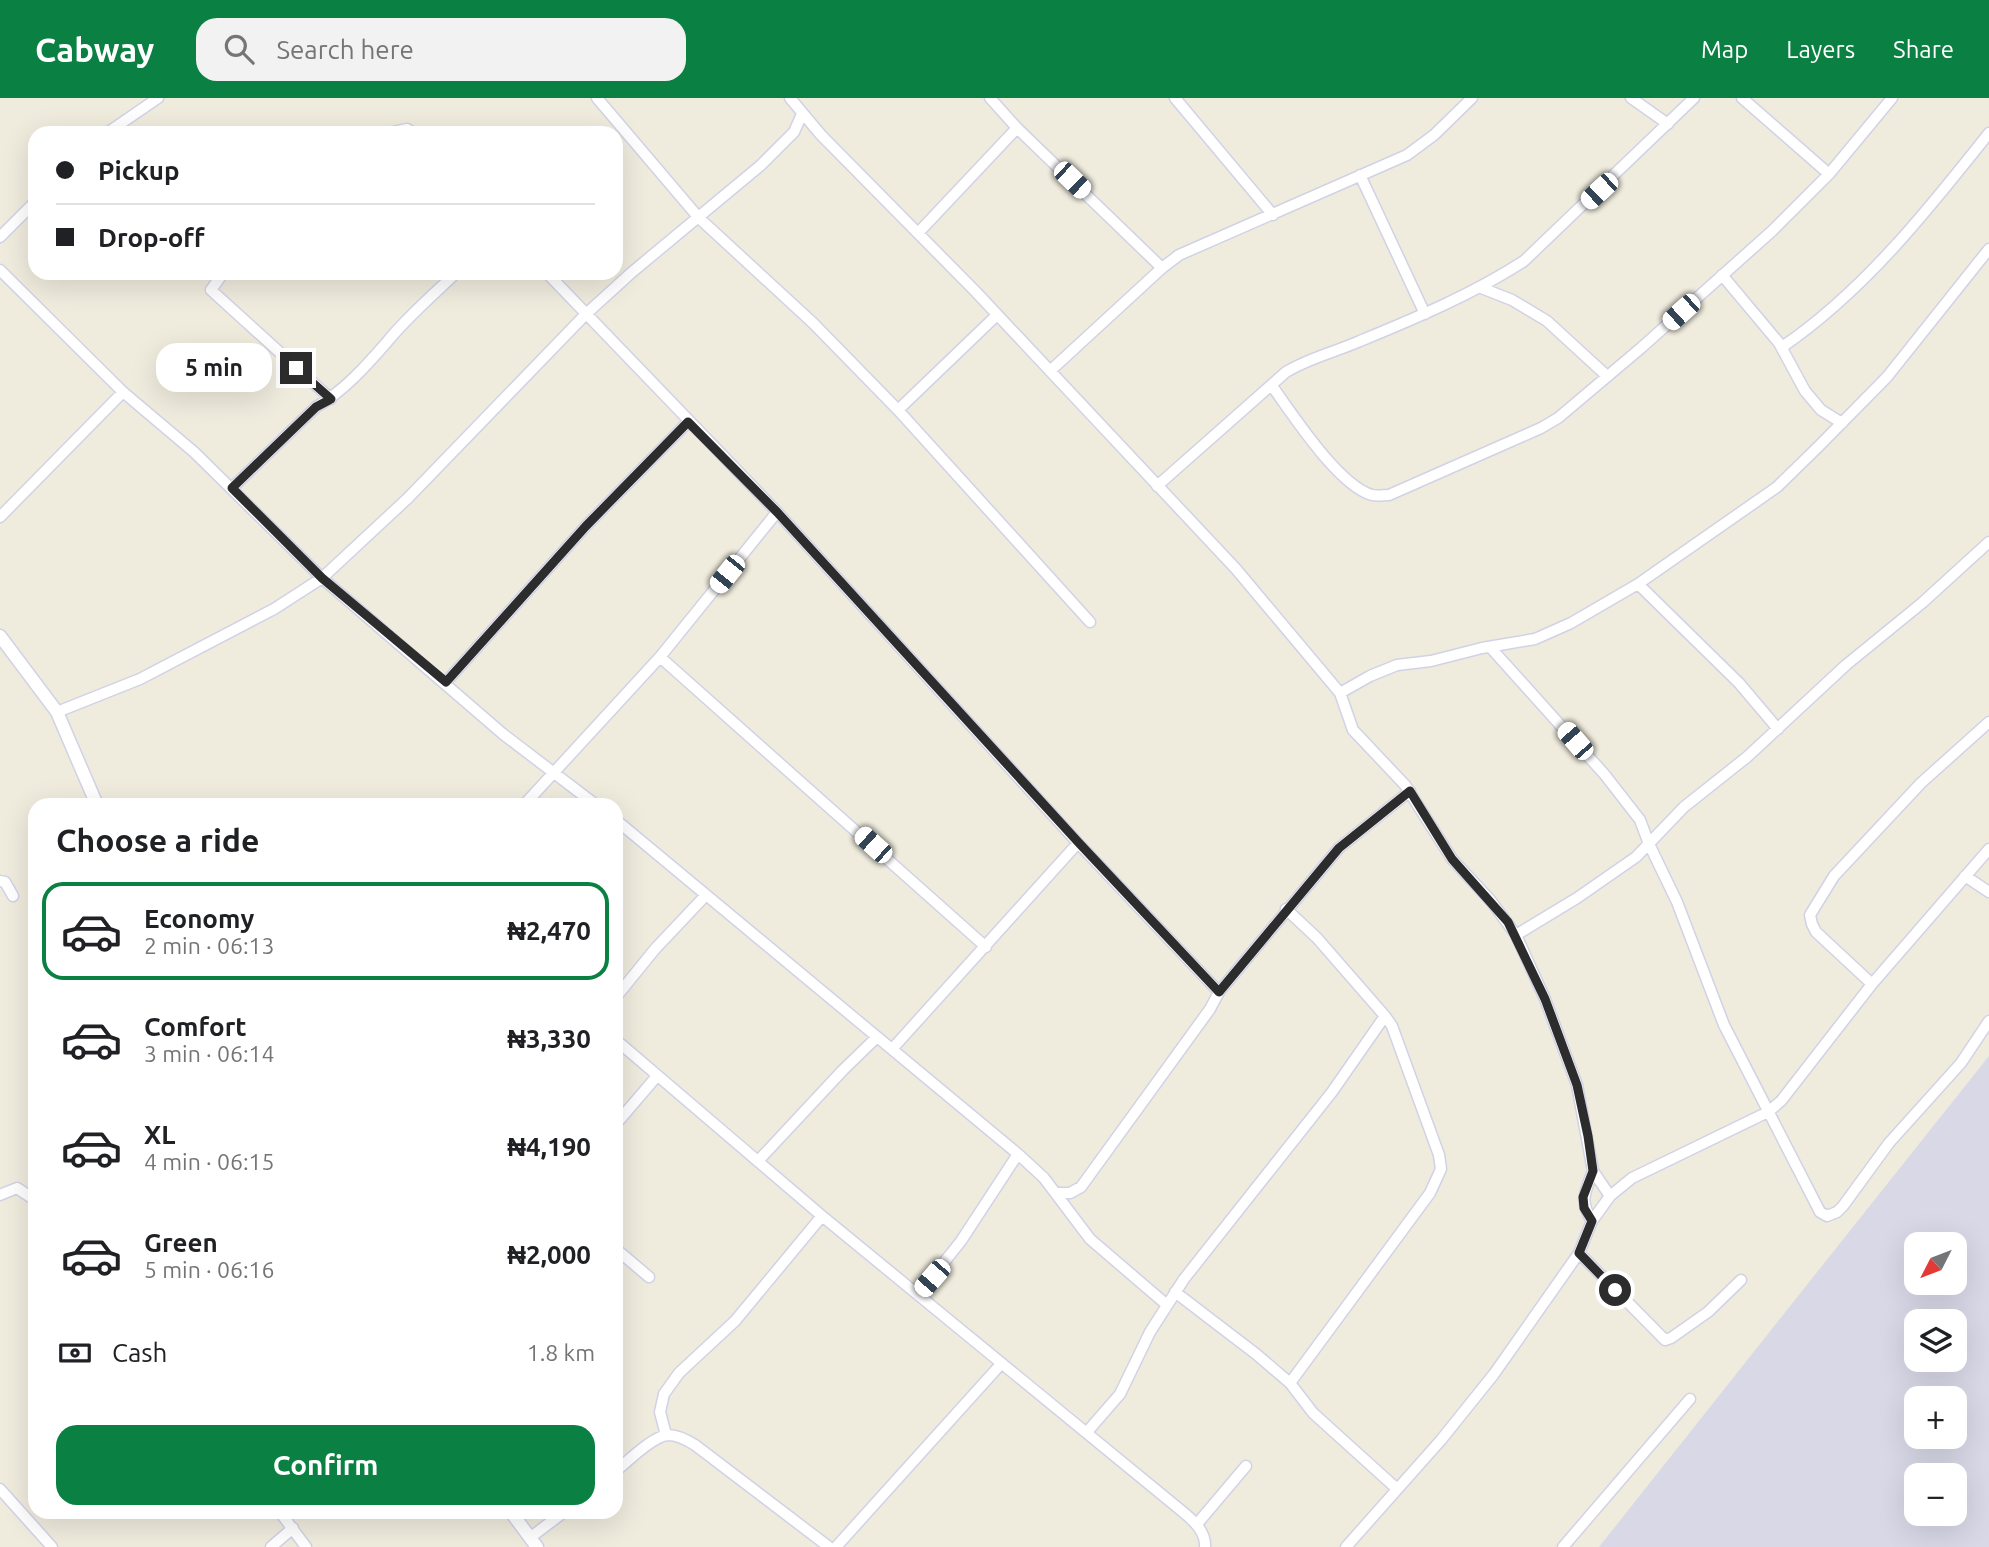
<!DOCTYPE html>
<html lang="en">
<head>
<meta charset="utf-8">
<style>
	body { margin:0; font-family:Ubuntu,sans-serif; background:#f2f2f2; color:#202124; height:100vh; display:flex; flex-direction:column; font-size:26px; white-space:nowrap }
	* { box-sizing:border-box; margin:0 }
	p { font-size:23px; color:#757577 }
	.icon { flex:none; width:38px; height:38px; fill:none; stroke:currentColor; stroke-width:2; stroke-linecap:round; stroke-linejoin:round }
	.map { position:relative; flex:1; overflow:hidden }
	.panel { position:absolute; left:28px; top:700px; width:595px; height:721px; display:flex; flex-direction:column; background:#fff; border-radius:21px; box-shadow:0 7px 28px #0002 }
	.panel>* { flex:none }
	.guide { position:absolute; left:28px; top:28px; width:595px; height:154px; border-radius:21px; box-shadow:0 7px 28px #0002; display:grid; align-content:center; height:154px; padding:0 28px; background:#fff }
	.needle { width:46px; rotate:228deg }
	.controls { position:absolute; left:1904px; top:1134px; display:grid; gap:14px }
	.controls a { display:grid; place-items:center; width:63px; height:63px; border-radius:14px; background:#fff; box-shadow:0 7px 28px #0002; font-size:35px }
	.end { position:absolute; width:32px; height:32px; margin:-16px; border:9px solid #2c2c2c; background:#fff; box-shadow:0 0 0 4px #fff }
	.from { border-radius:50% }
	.bubble { position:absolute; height:49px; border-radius:21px; background:#fff; box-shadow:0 7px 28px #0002; font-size:23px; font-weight:700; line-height:49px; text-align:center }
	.car { position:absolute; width:21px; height:42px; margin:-21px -10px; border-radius:9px; box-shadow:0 0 5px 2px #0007; background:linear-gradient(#fff 24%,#345 0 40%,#fff 0 76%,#345 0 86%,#fff 0) }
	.guide b { display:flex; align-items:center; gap:24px; height:66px; font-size:26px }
	.guide b+b { border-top:2px solid #e0e0e0 }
	.guide i { width:18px; height:18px; background:#202124 }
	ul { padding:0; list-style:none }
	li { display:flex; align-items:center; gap:21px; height:98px; margin:0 14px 10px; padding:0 14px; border:4px solid transparent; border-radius:21px }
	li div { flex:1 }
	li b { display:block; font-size:26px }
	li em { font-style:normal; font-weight:700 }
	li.active { border-color:#0b8043 }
	li>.icon { width:63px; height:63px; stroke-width:1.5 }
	h2 { padding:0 28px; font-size:32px; line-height:84px }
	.pay { display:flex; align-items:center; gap:18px; height:77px; padding:0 28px; font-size:26px }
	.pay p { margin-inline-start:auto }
	.button { display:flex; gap:14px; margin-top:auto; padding:14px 28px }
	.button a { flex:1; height:80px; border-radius:21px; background:#0b8043; color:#fff; font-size:28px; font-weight:700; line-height:80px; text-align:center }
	header { display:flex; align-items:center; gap:42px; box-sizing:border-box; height:98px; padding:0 35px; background:#0b8043; color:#fff }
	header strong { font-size:33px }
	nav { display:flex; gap:38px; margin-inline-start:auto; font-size:24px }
	.search { width:490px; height:63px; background:#f2f2f2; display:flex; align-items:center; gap:18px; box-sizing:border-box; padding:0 24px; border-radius:21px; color:#757577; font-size:26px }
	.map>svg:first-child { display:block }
	.airport { fill:#d9d8e7; fill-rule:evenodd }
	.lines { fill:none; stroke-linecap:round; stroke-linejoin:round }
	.minor-casing { stroke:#d2d2e6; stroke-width:13 }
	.tertiary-casing { stroke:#d2d2e6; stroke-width:15 }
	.minor { stroke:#fff; stroke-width:10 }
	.tertiary { stroke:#fff; stroke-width:12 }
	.route { stroke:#2c2c2c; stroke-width:9 }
</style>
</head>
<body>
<header>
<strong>Cabway</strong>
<div class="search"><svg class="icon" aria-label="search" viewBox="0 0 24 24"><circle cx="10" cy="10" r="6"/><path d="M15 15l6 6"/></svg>Search here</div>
<nav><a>Map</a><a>Layers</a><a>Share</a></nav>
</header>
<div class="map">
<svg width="1989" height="1449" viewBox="0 0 1989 1449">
	<rect width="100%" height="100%" fill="#efebdd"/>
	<path class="airport" d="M1989,958V1449H1599L1806,1188ZM1916,1146H1955V1185H1916ZM1916,1223H1955V1262H1916ZM1916,1300H1955V1339H1916ZM1916,1377H1955V1416H1916Z"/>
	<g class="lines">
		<g class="minor-casing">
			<path id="minor" d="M597,0L699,120L813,225L898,312L1090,524
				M790,0L821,37L976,194L1236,471L1340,595L1353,632L1405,687L1452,761L1491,803L1516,837L1577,800L1636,759L1684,709L1747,659L1846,567L1922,505L1989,444
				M990,0L1017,30L1162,170
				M1175,0L1273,117
				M1631,0L1668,26
				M1742,0L1829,76
				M107,35L158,0
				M388,35L407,31L413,35
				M1360,77L1425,216
				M919,134L1017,30
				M0,139L35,104
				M0,172L123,294L194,354L322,480L503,636L596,707
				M223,175L211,192L331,301
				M547,175L777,414L1078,745L1219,894
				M1722,177L1779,245L1805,293L1821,312L1842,325
				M1479,189L1512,202L1547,223L1607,278
				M1782,249C1863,194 1928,112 1989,35
				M1050,273L1162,170L1179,157L1407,57L1434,37L1472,0
				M1272,288C1293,317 1338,387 1372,397C1377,398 1384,397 1389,397L1541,330L1558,320L1641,250L1772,133L1829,76L1892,0
				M898,312L997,217
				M1157,388L1286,274C1309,260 1335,254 1360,243C1416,220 1473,196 1524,163L1694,0
				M232,390L316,309C344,293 366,268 387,244C407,219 433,197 456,175
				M0,419L123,294
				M1638,486L1739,585L1778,631
				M1490,549L1605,677L1640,722L1649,746L1677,804L1724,927L1820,1114L1827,1118L1837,1114L1843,1108L1889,1045L1961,965L1989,923
				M660,559L986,849
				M446,584L586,428L688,324
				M1340,595L1370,578L1397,567L1431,563L1482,550L1535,541L1571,525L1638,486L1777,389L1819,348L1887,279L1989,151
				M57,614L140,581L274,511L322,480L408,400L586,216L631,175L761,67L794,34L802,16
				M524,707L660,559L777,414
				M616,722L1018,1056L1044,1080L1090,1141L1167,1207
				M1965,778L1989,794
				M0,783L5,784L13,798
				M1516,837L1545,901L1577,987L1593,1073L1610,1098
				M1872,886L1816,834L1812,826L1810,817L1834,778L1921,685L1989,624
				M616,899L655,851L706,797
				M616,942L822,1118L1183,1414C1194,1423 1206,1434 1205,1449
				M893,950L1078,745
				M616,1026L657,978
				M758,1063L843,972L876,940
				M1056,1095H1070L1081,1089L1210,911L1219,894L1339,750L1410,693
				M0,1097L17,1090L35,1102
				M1592,1123C1579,1102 1585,1095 1593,1073
				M616,1151L649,1179
				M1579,1155L1665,1242L1671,1240L1708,1214L1741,1182
				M1175,1194L1256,1256L1290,1285L1313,1315L1396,1390
				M918,1197L961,1143L1018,1056
				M1290,1285L1430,1095L1441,1071L1439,1057L1392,928L1385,918
				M1087,1334L1120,1296L1150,1234L1184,1181L1332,994L1385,918L1317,840L1286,811
				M666,1337L660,1314L664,1296L679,1275L735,1223L822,1118
				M616,1373C628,1363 653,1338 668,1337C678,1337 687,1342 695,1347L829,1449
				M0,1391L52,1449
				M280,1414L306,1449
				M1197,1426L1246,1368
				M531,1439L564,1414
				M271,1449L293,1430
				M836,1449L1001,1266
				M1346,1449L1441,1342L1494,1276L1579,1155L1592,1123L1610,1098L1632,1080L1768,1014L1781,1003L1872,886L1989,751
				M1563,1449L1690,1301"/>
		</g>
		<g class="tertiary-casing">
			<path id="tertiary" d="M0,538L57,614L97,707
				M511,1414L537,1449"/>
		</g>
		<use href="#minor" class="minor"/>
		<use href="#tertiary" class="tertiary"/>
	</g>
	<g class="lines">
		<path class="route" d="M296,270L331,301L316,309L232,390L322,480L446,584L586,428L688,324L777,414L1079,745L1219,894L1339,750L1410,693L1452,761L1508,824L1545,901L1577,987L1588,1038L1593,1073L1583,1099L1584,1110L1592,1123L1579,1155L1615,1192"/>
	</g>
</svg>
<div class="controls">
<a><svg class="needle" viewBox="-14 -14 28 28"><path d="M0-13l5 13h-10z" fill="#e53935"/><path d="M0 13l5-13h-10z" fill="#757577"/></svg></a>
<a><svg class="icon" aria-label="layers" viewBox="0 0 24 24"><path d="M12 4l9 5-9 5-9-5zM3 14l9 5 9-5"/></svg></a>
<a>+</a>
<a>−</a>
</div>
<i class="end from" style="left:1615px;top:1192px"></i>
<i class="end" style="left:296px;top:270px"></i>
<div class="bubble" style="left:156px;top:245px;width:116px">5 min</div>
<i class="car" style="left:1072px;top:82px;rotate:134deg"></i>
<i class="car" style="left:1599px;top:93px;rotate:227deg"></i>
<i class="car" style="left:1681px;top:214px;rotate:228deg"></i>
<i class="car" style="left:727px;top:476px;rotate:219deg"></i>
<i class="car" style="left:1575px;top:643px;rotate:319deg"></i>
<i class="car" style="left:873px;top:747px;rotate:312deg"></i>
<i class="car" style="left:932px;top:1180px;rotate:221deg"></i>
<div class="guide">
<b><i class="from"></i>Pickup</b>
<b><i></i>Drop-off</b>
</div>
<section class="panel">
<h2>Choose a ride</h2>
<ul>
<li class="active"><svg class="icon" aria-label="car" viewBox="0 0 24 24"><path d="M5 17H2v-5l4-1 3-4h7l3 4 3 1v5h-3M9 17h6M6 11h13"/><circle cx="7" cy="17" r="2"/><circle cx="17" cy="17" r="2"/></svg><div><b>Economy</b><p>2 min · 06:13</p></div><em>₦2,470</em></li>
<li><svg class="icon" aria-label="car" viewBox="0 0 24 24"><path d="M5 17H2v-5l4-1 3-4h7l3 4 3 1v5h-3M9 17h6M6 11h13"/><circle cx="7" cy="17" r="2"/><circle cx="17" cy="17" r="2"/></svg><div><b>Comfort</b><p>3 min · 06:14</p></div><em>₦3,330</em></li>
<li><svg class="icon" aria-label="car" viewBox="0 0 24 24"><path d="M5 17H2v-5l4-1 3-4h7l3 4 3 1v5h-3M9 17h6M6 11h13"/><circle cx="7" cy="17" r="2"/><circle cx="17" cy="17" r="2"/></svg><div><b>XL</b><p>4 min · 06:15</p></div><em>₦4,190</em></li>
<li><svg class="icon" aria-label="car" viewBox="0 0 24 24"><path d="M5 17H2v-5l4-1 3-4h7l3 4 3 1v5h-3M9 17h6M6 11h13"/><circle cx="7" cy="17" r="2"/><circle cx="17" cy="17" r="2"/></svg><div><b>Green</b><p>5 min · 06:16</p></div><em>₦2,000</em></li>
</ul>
<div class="pay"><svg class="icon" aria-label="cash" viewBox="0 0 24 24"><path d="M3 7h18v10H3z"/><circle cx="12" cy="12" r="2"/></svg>Cash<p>1.8 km</p></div>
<div class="button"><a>Confirm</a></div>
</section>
</div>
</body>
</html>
